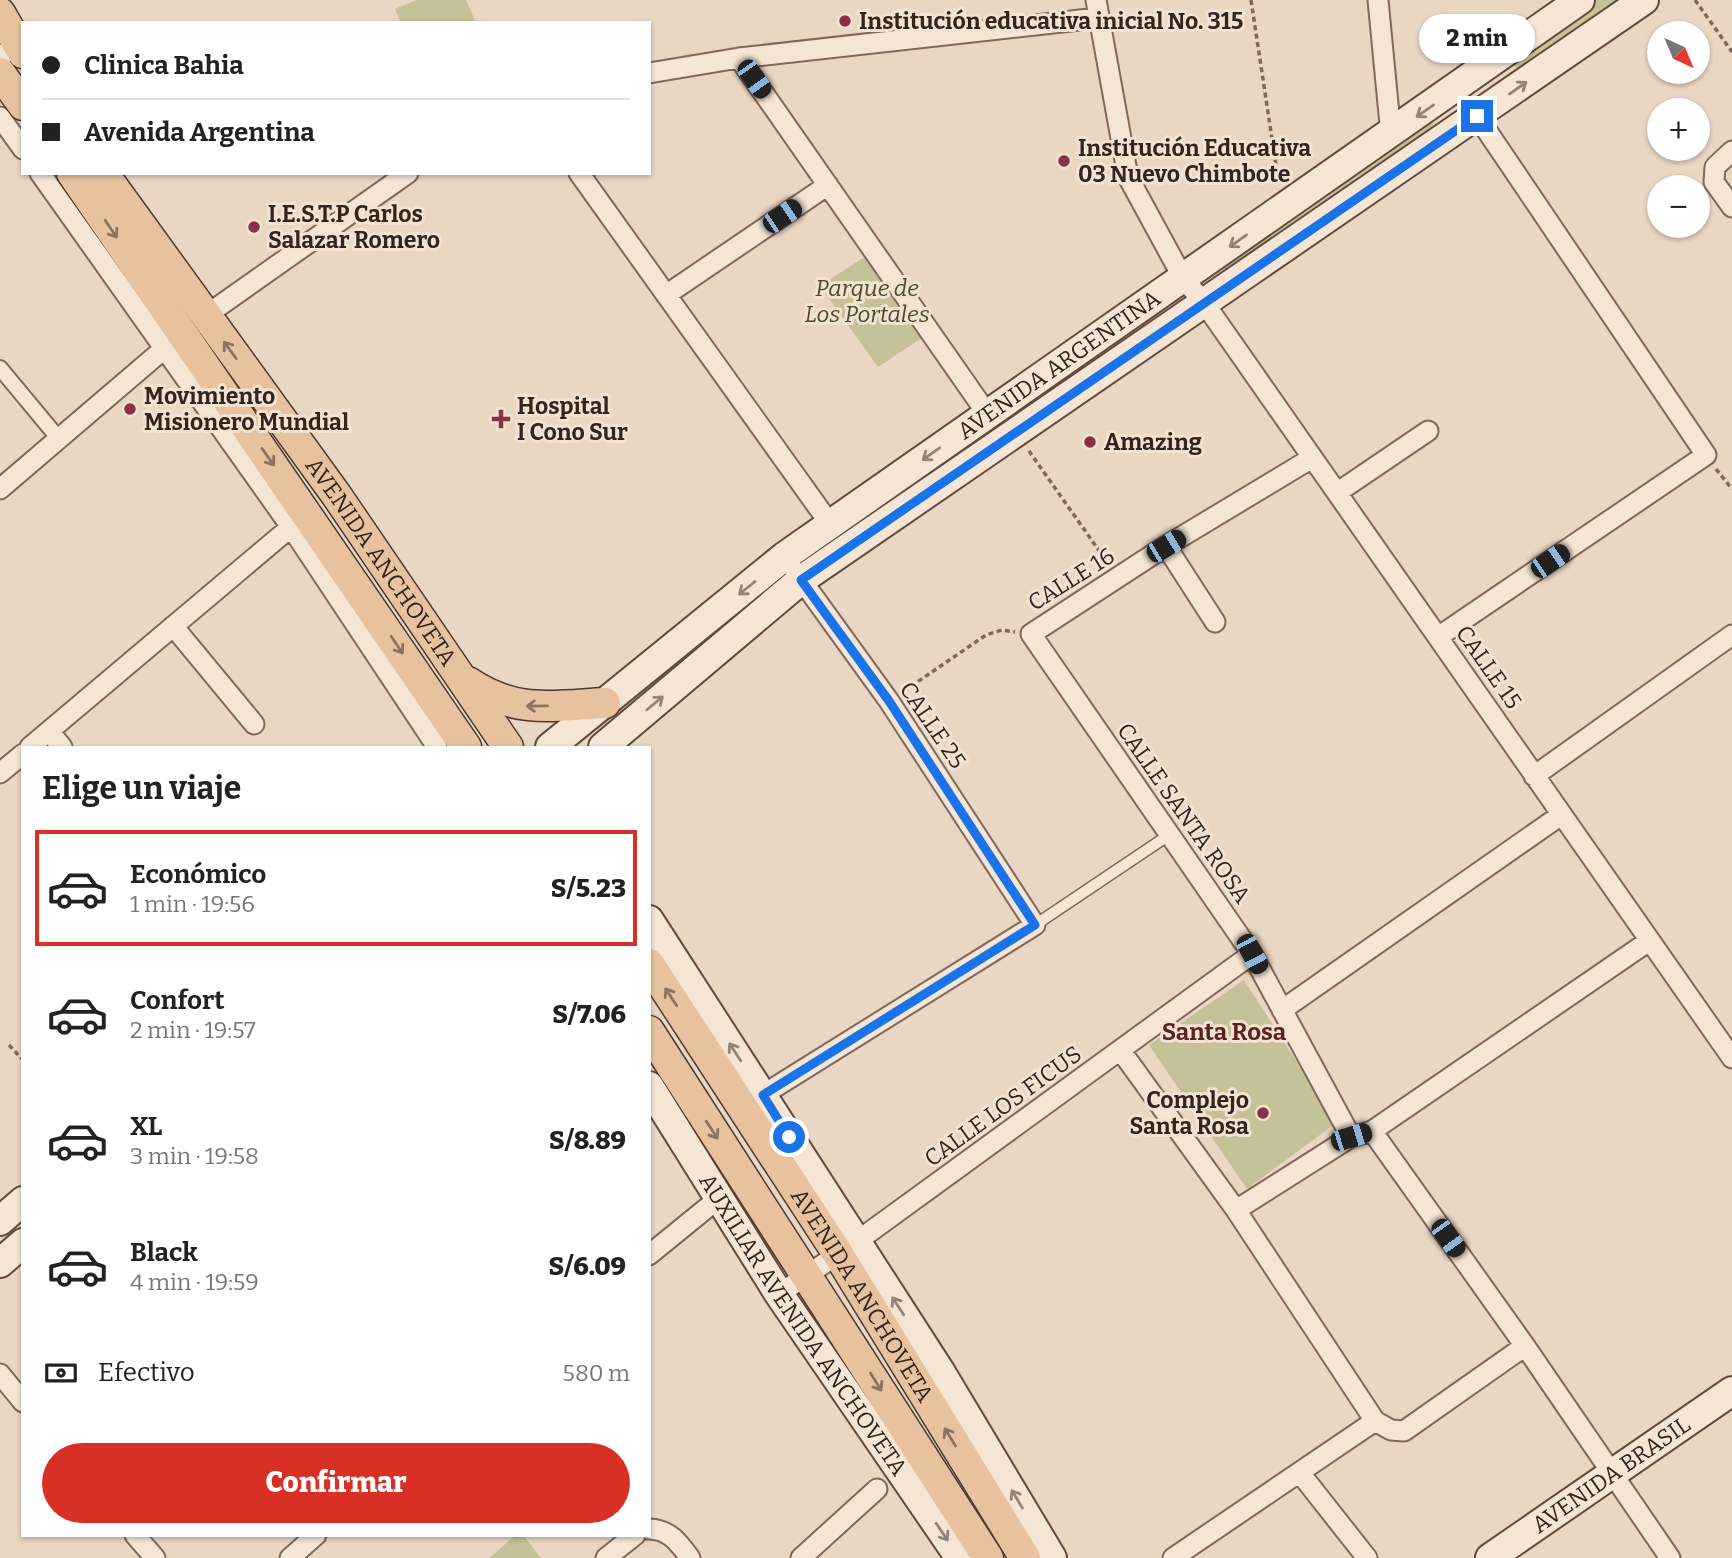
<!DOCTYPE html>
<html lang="es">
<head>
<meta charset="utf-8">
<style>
	body { margin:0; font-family:Bitter,serif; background:#f6f6f6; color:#222; height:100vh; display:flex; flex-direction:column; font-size:26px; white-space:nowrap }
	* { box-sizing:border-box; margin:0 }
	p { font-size:23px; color:#767676 }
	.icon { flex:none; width:38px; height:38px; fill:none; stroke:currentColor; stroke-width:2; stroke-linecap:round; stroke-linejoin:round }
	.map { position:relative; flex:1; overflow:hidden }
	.panel { position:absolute; left:21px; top:746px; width:630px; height:791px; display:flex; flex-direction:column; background:#fff; border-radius:0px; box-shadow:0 2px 5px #0004 }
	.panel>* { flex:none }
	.guide { position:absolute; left:21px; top:21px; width:630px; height:154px; border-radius:0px; box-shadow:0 2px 5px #0004; display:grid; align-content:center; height:154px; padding:0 21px; background:#fff }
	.needle { width:46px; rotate:136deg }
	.buttons { position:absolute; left:1647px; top:21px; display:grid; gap:14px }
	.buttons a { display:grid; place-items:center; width:63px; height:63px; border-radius:50%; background:#fff; box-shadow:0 2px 5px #0004; font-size:35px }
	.end { position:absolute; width:32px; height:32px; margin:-16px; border:9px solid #1a73e8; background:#fff; box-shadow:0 0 0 4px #fff }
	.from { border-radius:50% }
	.bubble { position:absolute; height:49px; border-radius:24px; background:#fff; box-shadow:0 2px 5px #0004; font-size:23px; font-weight:800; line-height:49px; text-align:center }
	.car { position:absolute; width:21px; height:42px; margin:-21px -10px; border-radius:9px; box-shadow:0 0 5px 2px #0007; background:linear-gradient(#222 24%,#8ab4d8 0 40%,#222 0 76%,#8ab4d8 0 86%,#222 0) }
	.guide b { display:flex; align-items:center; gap:24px; height:66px; font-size:26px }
	.guide b+b { border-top:2px solid #e0e0e0 }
	.guide i { width:18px; height:18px; background:#222 }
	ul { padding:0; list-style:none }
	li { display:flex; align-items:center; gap:21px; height:116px; margin:0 14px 10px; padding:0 7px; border:4px solid transparent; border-radius:0px }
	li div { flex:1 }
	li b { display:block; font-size:26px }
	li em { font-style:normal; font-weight:800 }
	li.on { border-color:#d93025 }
	li>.icon { width:63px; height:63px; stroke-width:1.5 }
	h2 { padding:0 21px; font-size:32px; line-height:84px }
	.pay { display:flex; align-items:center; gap:18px; height:77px; padding:0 21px; font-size:26px }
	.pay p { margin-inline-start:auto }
	.button { display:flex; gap:14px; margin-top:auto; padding:14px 21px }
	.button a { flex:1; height:80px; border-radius:42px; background:#d93025; color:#fff; font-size:28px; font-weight:800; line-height:80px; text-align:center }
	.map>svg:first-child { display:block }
	.green { fill:#c5c198 }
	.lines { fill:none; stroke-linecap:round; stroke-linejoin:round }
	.service-casing { stroke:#81685c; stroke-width:13 }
	.pedestrian-casing { stroke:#81685c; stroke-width:18 }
	.minor-casing { stroke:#81685c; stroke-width:23 }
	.secondary-casing { stroke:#634a3f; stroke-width:32 }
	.primary-casing { stroke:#4f3830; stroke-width:33 }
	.path { stroke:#81685c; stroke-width:3.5; stroke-dasharray:5 3.5; stroke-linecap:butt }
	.service { stroke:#f4e5d5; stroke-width:10 }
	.pedestrian { stroke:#f4e5d5; stroke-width:14 }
	.minor { stroke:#f4e5d5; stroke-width:19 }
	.secondary { stroke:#f4e5d5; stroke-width:28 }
	.primary { stroke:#e8c29e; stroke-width:30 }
	.oneway { stroke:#93847a }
	.oneway2 { stroke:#8d735e }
	.route { stroke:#1a73e8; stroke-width:9 }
	.poi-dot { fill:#893245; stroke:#f1e2d2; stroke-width:2.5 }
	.labels { text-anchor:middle; stroke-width:6; stroke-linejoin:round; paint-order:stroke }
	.poi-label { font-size:23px; font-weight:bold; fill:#32241e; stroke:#f1e2d2; text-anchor:start }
	.park-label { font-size:23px; font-style:italic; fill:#4b4d27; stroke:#f1e2d2 }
	.street-label { font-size:23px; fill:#32241e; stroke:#f1e2d2 }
	.neighbourhood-label { font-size:24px; font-weight:bold; fill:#5a2322; stroke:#f1e2d2 }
</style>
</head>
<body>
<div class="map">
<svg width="1732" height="1558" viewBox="0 0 1732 1558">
	<rect width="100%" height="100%" fill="#e9d6c3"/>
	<path class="green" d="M417,0H466L476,23H401L395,9Z
		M1588,0H1632L1523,71L1508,62Z
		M1434,118L1431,132L1236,269H1217Z
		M869,254L926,335L878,367L820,286Z
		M1244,980L1336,1123L1247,1189L1149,1045Z
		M516,1535H523L541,1558H489Z"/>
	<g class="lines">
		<g class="service-casing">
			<path id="service" d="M1035,925L1169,835"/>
		</g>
		<g class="pedestrian-casing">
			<path id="pedestrian" d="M0,368L59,439"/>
		</g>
		<g class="minor-casing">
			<path id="minor" d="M1096,0L1128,177L1183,278L1205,304L1732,1058
				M1378,0L1391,135
				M0,57L17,44
				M739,58L988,415
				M649,73L739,58L1098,18
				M0,117L23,149
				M1732,151L1715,167L1714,182L1732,207
				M40,173L291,527L437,747
				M579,173L830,524
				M666,295L828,185
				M205,316L408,173
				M1312,458L1166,546L1031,634L1252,954L1351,1137L1372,1131L1525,1346L1670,1558
				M0,489L165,348
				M1338,492L1428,431
				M1166,546L1215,622
				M173,626L254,724
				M1438,637L1706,455L1477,116
				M49,731L62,747
				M30,747L291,527
				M0,773L23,754
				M1534,776L1732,635
				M1282,1010L1561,815
				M1121,1051L1236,1210L1375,1421L1391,1430L1404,1431L1525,1346
				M753,1101L1035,925L889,701L795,571
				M1372,1131L1649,941
				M1236,1210L1351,1137
				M649,1255L719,1198
				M779,1294L856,1242L1252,954
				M0,1374L23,1402
				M1300,1473L1367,1558
				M649,1529C669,1529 679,1543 690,1558
				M135,1535L155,1558
				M290,1558L316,1535
				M606,1558L635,1535
				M801,1558L877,1489
				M1173,1558L1375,1421"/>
		</g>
		<g class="secondary-casing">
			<g id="secondary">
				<path id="s1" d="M550,747L785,556L1580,0"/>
				<path d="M603,747L801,580L1644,0"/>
				<path d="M649,920L940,1371L1052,1558"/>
				<path id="s2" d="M649,1086L779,1294L960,1558"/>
				<path d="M0,1221L23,1201"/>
				<path d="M0,1263L23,1243"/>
				<path id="s3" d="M1490,1558L1732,1391"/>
			</g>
		</g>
		<g class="primary-casing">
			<g id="primary">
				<path d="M0,13L23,53"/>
				<path d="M0,73L23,105"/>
				<path d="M72,173L466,747"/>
				<path id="s4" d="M103,173L337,496L508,747"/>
				<path d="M468,682C516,714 550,706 605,703"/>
				<path id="s5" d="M649,964L838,1254L1025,1558"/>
				<path d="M649,1031L988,1558"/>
			</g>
		</g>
		<path class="path" d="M1251,0L1279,185
			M1695,0L1732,52
			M1029,451L1107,562
			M1716,469L1732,489
			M904,691L986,635L1002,630L1015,632
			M9,1045L23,1060"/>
		<use href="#service" class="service"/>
		<use href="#pedestrian" class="pedestrian"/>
		<use href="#minor" class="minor"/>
		<use href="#secondary" class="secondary"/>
		<use href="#primary" class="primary"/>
	</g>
	<defs><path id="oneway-shaft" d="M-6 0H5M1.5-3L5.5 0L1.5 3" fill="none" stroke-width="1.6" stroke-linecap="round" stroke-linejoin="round" transform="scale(1.75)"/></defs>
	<g class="oneway">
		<use href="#oneway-shaft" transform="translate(1518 88) rotate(-35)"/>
		<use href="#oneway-shaft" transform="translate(1425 111) rotate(145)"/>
		<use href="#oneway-shaft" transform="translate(1238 241) rotate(145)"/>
		<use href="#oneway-shaft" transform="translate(931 454) rotate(145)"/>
		<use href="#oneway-shaft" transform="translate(747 588) rotate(141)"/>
		<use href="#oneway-shaft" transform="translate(655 703) rotate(-40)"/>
		<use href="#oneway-shaft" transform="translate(735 1052) rotate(-123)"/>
		<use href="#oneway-shaft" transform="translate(898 1306) rotate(-123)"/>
		<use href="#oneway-shaft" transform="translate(1017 1499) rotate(-121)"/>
		<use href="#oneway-shaft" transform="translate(942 1532) rotate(56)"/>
	</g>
	<g class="oneway2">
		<use href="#oneway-shaft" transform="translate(111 229) rotate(56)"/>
		<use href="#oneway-shaft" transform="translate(230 350) rotate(-126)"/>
		<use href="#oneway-shaft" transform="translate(268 457) rotate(55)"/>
		<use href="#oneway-shaft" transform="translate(397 645) rotate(56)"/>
		<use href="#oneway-shaft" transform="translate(537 706) rotate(179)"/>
		<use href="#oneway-shaft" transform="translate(671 997) rotate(-123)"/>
		<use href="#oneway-shaft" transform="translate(712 1130) rotate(57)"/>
		<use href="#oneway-shaft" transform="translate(876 1382) rotate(58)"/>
		<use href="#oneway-shaft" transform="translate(950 1437) rotate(-122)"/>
	</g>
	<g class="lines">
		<path class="route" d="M789,1137L763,1095L1035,925L889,701L801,580L1477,116"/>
	</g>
	<g class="poi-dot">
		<circle cx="845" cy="21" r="7"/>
		<circle cx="1064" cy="161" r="7"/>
		<circle cx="254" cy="227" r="7"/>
		<circle cx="130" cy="409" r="7"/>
		<path d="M497.5 408.5h7v7h7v7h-7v7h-7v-7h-7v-7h7z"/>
		<circle cx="1090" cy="442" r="7"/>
		<circle cx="1263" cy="1113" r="7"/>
	</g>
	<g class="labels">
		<g class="poi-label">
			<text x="859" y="29">Institución educativa inicial No. 315</text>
			<text x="1078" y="156">Institución Educativa<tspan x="1078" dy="26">03 Nuevo Chimbote</tspan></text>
			<text x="268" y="222">I.E.S.T.P Carlos<tspan x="268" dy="26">Salazar Romero</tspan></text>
			<text x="144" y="404">Movimiento<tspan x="144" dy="26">Misionero Mundial</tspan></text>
			<text x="517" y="414">Hospital<tspan x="517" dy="26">I Cono Sur</tspan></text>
			<text x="1104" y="450">Amazing</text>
			<text x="1249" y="1108" text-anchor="end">Complejo<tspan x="1249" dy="26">Santa Rosa</tspan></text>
		</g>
		<g class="park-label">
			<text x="867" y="296">Parque de<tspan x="867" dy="26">Los Portales</tspan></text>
		</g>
		<g class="street-label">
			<text dy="8" stroke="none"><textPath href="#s1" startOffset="637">AVENIDA ARGENTINA</textPath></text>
			<text dy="8" stroke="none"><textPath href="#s4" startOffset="478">AVENIDA ANCHOVETA</textPath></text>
			<text transform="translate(1071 579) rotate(-32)" y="8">CALLE 16</text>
			<text transform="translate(1489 667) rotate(55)" y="8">CALLE 15</text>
			<text transform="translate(933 725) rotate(56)" y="8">CALLE 25</text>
			<text transform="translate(1184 813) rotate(55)" y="8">CALLE SANTA ROSA</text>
			<text transform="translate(1003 1106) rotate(-36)" y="8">CALLE LOS FICUS</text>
			<text dy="8" stroke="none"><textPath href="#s5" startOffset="394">AVENIDA ANCHOVETA</textPath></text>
			<text dy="8" stroke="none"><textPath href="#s2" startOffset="284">AUXILIAR AVENIDA ANCHOVETA</textPath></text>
			<text dy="8" stroke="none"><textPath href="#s3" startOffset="147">AVENIDA BRASIL</textPath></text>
		</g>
		<g class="neighbourhood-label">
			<text x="1224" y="1040">Santa Rosa</text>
		</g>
	</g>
</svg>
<div class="buttons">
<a><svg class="needle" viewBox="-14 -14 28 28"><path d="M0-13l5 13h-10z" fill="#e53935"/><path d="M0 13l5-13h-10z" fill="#767676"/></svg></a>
<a>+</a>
<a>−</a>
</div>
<i class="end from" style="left:789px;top:1137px"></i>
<i class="end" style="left:1477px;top:116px"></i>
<div class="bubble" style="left:1419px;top:14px;width:116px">2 min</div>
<i class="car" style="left:754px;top:79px;rotate:145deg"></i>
<i class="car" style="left:782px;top:216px;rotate:56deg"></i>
<i class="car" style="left:1166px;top:546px;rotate:59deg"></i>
<i class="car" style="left:1550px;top:561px;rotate:56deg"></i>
<i class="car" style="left:1252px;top:954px;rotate:152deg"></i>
<i class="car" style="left:1351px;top:1137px;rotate:73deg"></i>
<i class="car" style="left:1448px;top:1238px;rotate:144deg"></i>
<div class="guide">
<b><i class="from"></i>Clinica Bahia</b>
<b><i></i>Avenida Argentina</b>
</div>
<section class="panel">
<h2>Elige un viaje</h2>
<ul>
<li class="on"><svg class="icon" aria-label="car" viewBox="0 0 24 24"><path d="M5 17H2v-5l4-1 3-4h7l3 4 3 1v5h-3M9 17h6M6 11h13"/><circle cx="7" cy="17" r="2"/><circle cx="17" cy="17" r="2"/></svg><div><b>Económico</b><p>1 min · 19:56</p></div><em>S/5.23</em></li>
<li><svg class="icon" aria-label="car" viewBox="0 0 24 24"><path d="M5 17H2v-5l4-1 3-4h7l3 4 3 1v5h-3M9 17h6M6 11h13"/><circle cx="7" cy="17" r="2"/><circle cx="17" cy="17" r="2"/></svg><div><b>Confort</b><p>2 min · 19:57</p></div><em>S/7.06</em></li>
<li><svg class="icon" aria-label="car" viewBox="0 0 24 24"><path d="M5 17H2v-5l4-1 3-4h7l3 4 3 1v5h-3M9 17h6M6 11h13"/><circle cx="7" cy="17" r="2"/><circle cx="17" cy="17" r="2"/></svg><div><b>XL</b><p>3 min · 19:58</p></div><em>S/8.89</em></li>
<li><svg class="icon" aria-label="car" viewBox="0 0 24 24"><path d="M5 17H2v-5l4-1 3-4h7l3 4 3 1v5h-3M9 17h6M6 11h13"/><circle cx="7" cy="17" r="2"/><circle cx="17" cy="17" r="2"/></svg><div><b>Black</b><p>4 min · 19:59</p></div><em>S/6.09</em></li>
</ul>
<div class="pay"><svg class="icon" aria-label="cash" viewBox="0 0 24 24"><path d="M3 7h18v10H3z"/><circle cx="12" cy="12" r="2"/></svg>Efectivo<p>580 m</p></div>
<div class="button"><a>Confirmar</a></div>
</section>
</div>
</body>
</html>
